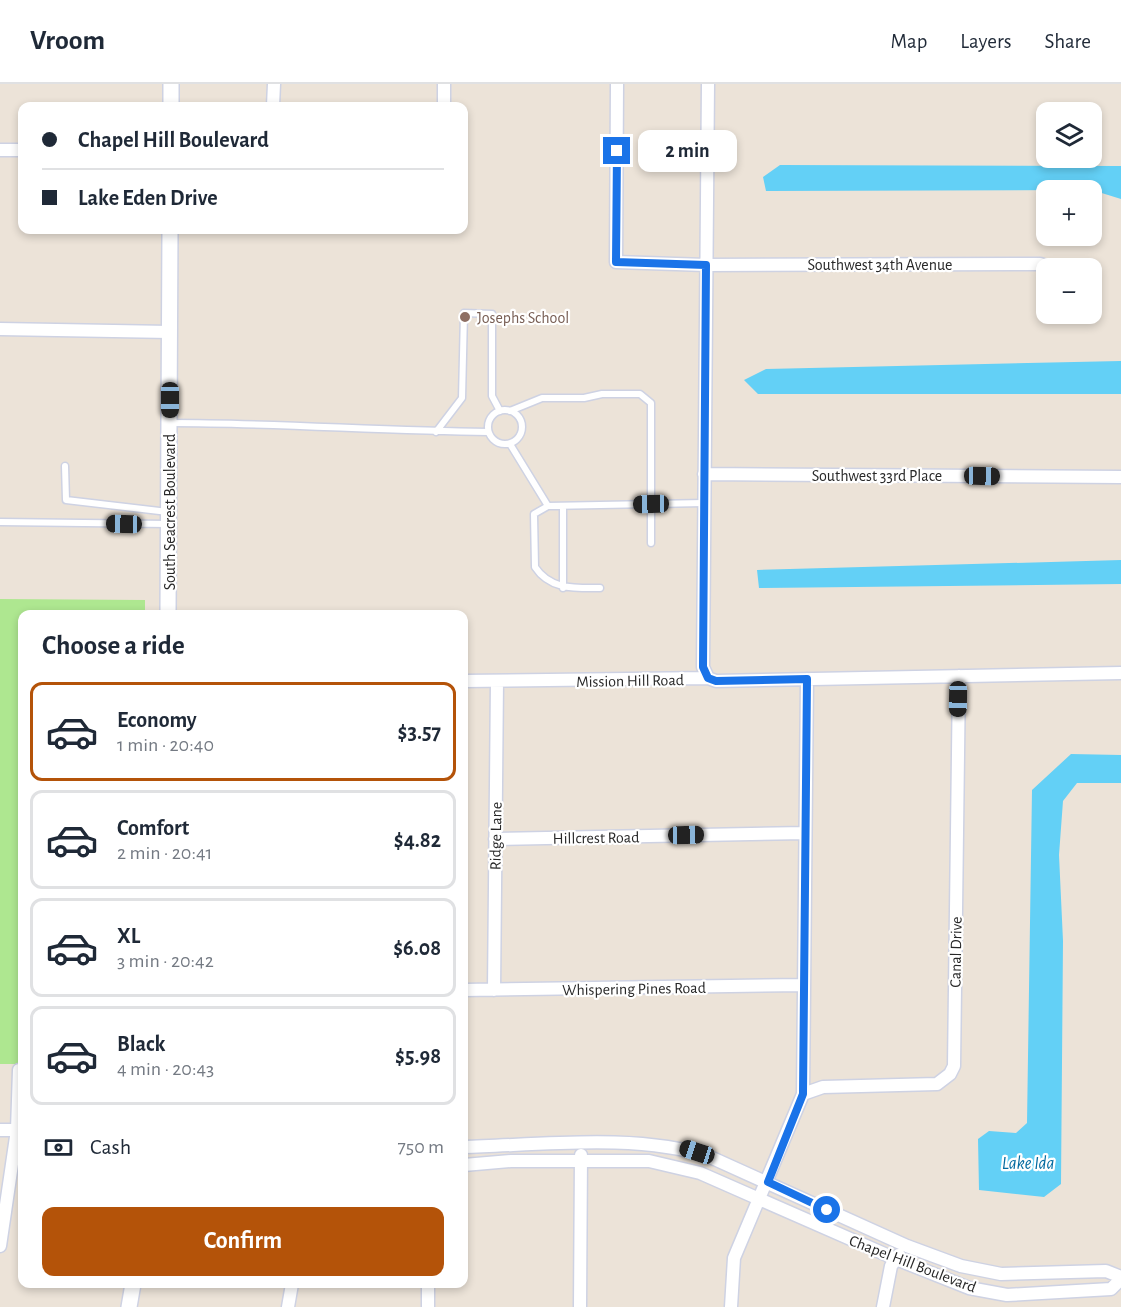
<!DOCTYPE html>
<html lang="en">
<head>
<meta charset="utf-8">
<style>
	body { margin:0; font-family:"Alegreya Sans",sans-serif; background:#f6f6f7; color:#1f2937; height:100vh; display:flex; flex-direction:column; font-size:22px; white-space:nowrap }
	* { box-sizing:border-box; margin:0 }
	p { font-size:20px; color:#747a83 }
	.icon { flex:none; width:33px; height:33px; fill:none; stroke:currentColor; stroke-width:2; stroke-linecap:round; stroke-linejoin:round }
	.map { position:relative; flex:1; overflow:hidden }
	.details { position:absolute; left:18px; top:526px; width:450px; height:678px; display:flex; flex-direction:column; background:#fff; border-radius:12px; box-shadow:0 3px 9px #0003 }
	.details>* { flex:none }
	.hud { position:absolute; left:18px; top:18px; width:450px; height:132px; border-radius:12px; box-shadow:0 3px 9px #0003; display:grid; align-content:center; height:132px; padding:0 24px; background:#fff }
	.fabs { position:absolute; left:1036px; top:18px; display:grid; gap:12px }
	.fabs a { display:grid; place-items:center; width:66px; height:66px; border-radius:12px; background:#fff; box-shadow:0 3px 9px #0003; font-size:30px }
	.end { position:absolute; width:27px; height:27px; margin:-14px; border:8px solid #1a73e8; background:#fff; box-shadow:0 0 0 3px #fff }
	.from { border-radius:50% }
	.bubble { position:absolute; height:42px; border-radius:12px; background:#fff; box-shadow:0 3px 9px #0003; font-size:20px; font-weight:700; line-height:42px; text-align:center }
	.car { position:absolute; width:18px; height:36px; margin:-18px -9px; border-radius:8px; box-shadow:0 0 4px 2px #0007; background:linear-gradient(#222 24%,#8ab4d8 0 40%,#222 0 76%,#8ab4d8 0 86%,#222 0) }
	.hud b { display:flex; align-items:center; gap:21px; height:57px; font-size:22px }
	.hud b+b { border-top:2px solid #e0e1e3 }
	.hud i { width:15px; height:15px; background:#1f2937 }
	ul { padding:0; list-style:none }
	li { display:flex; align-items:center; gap:18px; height:99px; margin:0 12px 9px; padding:0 12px; border:3px solid #e0e1e3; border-radius:12px }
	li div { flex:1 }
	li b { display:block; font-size:22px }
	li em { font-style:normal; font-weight:700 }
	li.active { border-color:#b45309 }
	li>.icon { width:54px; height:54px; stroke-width:1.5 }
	h2 { padding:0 24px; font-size:27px; line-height:72px }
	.pay { display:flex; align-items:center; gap:15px; height:66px; padding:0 24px; font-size:22px }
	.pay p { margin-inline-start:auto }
	.primary-button { display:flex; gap:12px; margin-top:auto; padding:12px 24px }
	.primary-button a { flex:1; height:69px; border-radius:12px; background:#b45309; color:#fff; font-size:24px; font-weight:700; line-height:69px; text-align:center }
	header { display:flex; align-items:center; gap:36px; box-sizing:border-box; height:84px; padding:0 30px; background:#fff; border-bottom:2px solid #e0e1e3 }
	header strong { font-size:28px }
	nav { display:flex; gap:33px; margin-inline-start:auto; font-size:21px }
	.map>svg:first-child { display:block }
	.green { fill:#aee790 }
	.water { fill:#63d0f6 }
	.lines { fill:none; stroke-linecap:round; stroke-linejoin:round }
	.service-casing { stroke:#ced2e3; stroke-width:9 }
	.minor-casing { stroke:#ced2e3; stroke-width:15 }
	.tertiary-casing { stroke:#ced2e3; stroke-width:18 }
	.service { stroke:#fff; stroke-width:6 }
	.minor { stroke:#fff; stroke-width:12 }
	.tertiary { stroke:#fff; stroke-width:15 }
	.route { stroke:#1a73e8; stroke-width:8 }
	.education-dot { fill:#8d6e63; stroke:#fff; stroke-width:2 }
	.labels { text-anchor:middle; stroke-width:4.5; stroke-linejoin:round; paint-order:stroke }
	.street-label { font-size:16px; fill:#282828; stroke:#fff }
	.education-label { font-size:16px; fill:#785e54; stroke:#fff; text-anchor:start }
	.water-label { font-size:18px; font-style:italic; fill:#046ba0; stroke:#fff }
</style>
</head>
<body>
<header>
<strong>Vroom</strong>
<nav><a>Map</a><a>Layers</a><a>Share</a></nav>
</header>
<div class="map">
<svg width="1121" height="1223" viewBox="0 0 1121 1223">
	<rect width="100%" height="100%" fill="#ece3d8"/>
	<path class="green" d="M0,515L145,516V531H22V980H0Z"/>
	<path class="water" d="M780,81L1121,82V115L1092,106L766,107L763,93Z
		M1121,277V310H758L744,296L766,285Z
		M1121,476V500L759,504L757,486Z
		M1071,670L1121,671V699H1077L1063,717L1059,771L1063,857L1061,1100L1044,1113L979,1106L978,1055L989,1047L1016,1049L1027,1039L1032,706Z"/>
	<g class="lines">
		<g class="service-casing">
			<path id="service" d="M488 343a17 17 0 1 1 34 0a17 17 0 1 1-34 0Z
				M510,327L542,314H584L602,310H640L651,319V459
				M171,339C277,339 382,347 488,348
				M436,348L462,314L464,229L492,230V312L500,327
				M510,360L548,422L704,419
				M65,382L66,416L168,428
				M548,422L534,430L535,483C550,506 575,504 600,504
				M0,438L168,440
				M563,504V422"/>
		</g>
		<g class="minor-casing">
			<path id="minor" d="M617,0L616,178L706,181L1040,180L1053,184
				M708,0L703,583L708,594
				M273,22L274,0
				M444,22V0
				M0,66H22
				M0,245L170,248
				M704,390L1121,393
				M464,597L708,594L716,597L1121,589
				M495,755L805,749
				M464,906L804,901
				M494,906L497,597
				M803,1010L823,1003L937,1000L950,990L954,982L959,592
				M0,1046H22
				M464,1063C540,1061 638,1049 710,1073L907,1162L961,1182L1001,1190L1106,1187L1121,1193
				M464,1081L511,1077H649L700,1089L896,1175L969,1204L1007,1211L1111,1205L1121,1195
				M0,1162L17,1046L19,986
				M288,1223L292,1200
				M428,1223V1200
				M580,1223L581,1071
				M731,1223L734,1174L803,1010L807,595
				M883,1223L891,1182L899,1171"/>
		</g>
		<g class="tertiary-casing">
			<path id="tertiary" d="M171,22V0
				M168,531L170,146
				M129,1223L133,1200"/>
		</g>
		<use href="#service" class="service"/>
		<use href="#minor" class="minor"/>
		<use href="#tertiary" class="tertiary"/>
	</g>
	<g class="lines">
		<path class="route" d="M617,67L616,178L706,181L703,583L708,594L716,597L807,595L803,1010L768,1098L827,1126"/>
	</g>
	<circle class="education-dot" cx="465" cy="233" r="6"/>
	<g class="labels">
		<g class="street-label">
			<text x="880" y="186">Southwest 34th Avenue</text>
			<text x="877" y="397">Southwest 33rd Place</text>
			<text transform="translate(169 428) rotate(-90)" y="6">South Seacrest Boulevard</text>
			<text transform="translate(630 596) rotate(-1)" y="6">Mission Hill Road</text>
			<text transform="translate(495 752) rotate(-89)" y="6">Ridge Lane</text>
			<text transform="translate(596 753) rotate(-1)" y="6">Hillcrest Road</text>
			<text transform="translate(955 868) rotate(-89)" y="6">Canal Drive</text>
			<text transform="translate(634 904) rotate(-1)" y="6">Whispering Pines Road</text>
			<text transform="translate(913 1179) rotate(21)" y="6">Chapel Hill Boulevard</text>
		</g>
		<g class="education-label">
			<text x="477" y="239">Josephs School</text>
		</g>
		<g class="water-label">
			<text x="1028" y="1085">Lake Ida</text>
		</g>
	</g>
</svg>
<div class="fabs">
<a><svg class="icon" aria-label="layers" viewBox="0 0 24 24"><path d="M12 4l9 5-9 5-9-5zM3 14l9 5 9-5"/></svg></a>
<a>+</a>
<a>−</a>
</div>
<i class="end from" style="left:827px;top:1126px"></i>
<i class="end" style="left:617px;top:67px"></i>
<div class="bubble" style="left:638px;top:46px;width:99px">2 min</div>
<i class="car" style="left:170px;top:316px;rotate:180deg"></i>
<i class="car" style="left:982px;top:392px;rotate:91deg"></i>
<i class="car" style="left:651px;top:420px;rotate:269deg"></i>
<i class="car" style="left:124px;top:440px;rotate:271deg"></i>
<i class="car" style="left:958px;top:615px;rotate:181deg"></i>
<i class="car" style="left:686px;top:751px;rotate:89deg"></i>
<i class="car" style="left:697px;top:1068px;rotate:288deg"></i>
<div class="hud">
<b><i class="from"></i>Chapel Hill Boulevard</b>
<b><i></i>Lake Eden Drive</b>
</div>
<section class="details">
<h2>Choose a ride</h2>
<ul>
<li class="active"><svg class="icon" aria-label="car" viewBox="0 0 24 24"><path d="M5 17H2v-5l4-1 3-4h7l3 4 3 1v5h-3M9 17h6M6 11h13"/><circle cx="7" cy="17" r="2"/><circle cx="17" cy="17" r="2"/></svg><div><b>Economy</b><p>1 min · 20:40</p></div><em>$3.57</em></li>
<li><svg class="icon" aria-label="car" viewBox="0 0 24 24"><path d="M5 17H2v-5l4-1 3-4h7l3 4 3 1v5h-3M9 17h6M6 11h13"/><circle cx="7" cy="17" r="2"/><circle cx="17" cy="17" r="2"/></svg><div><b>Comfort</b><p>2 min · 20:41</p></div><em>$4.82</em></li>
<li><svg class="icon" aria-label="car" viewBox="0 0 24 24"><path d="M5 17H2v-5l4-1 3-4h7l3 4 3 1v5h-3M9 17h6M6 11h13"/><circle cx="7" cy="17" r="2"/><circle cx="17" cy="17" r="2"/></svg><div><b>XL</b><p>3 min · 20:42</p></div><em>$6.08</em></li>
<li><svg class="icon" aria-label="car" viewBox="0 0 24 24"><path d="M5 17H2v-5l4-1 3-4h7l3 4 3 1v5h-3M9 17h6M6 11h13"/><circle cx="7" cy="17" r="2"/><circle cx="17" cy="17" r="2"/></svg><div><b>Black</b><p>4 min · 20:43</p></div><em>$5.98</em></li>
</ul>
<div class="pay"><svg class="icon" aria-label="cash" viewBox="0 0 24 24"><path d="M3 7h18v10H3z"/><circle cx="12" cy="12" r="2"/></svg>Cash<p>750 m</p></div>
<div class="primary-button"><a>Confirm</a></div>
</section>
</div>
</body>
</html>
